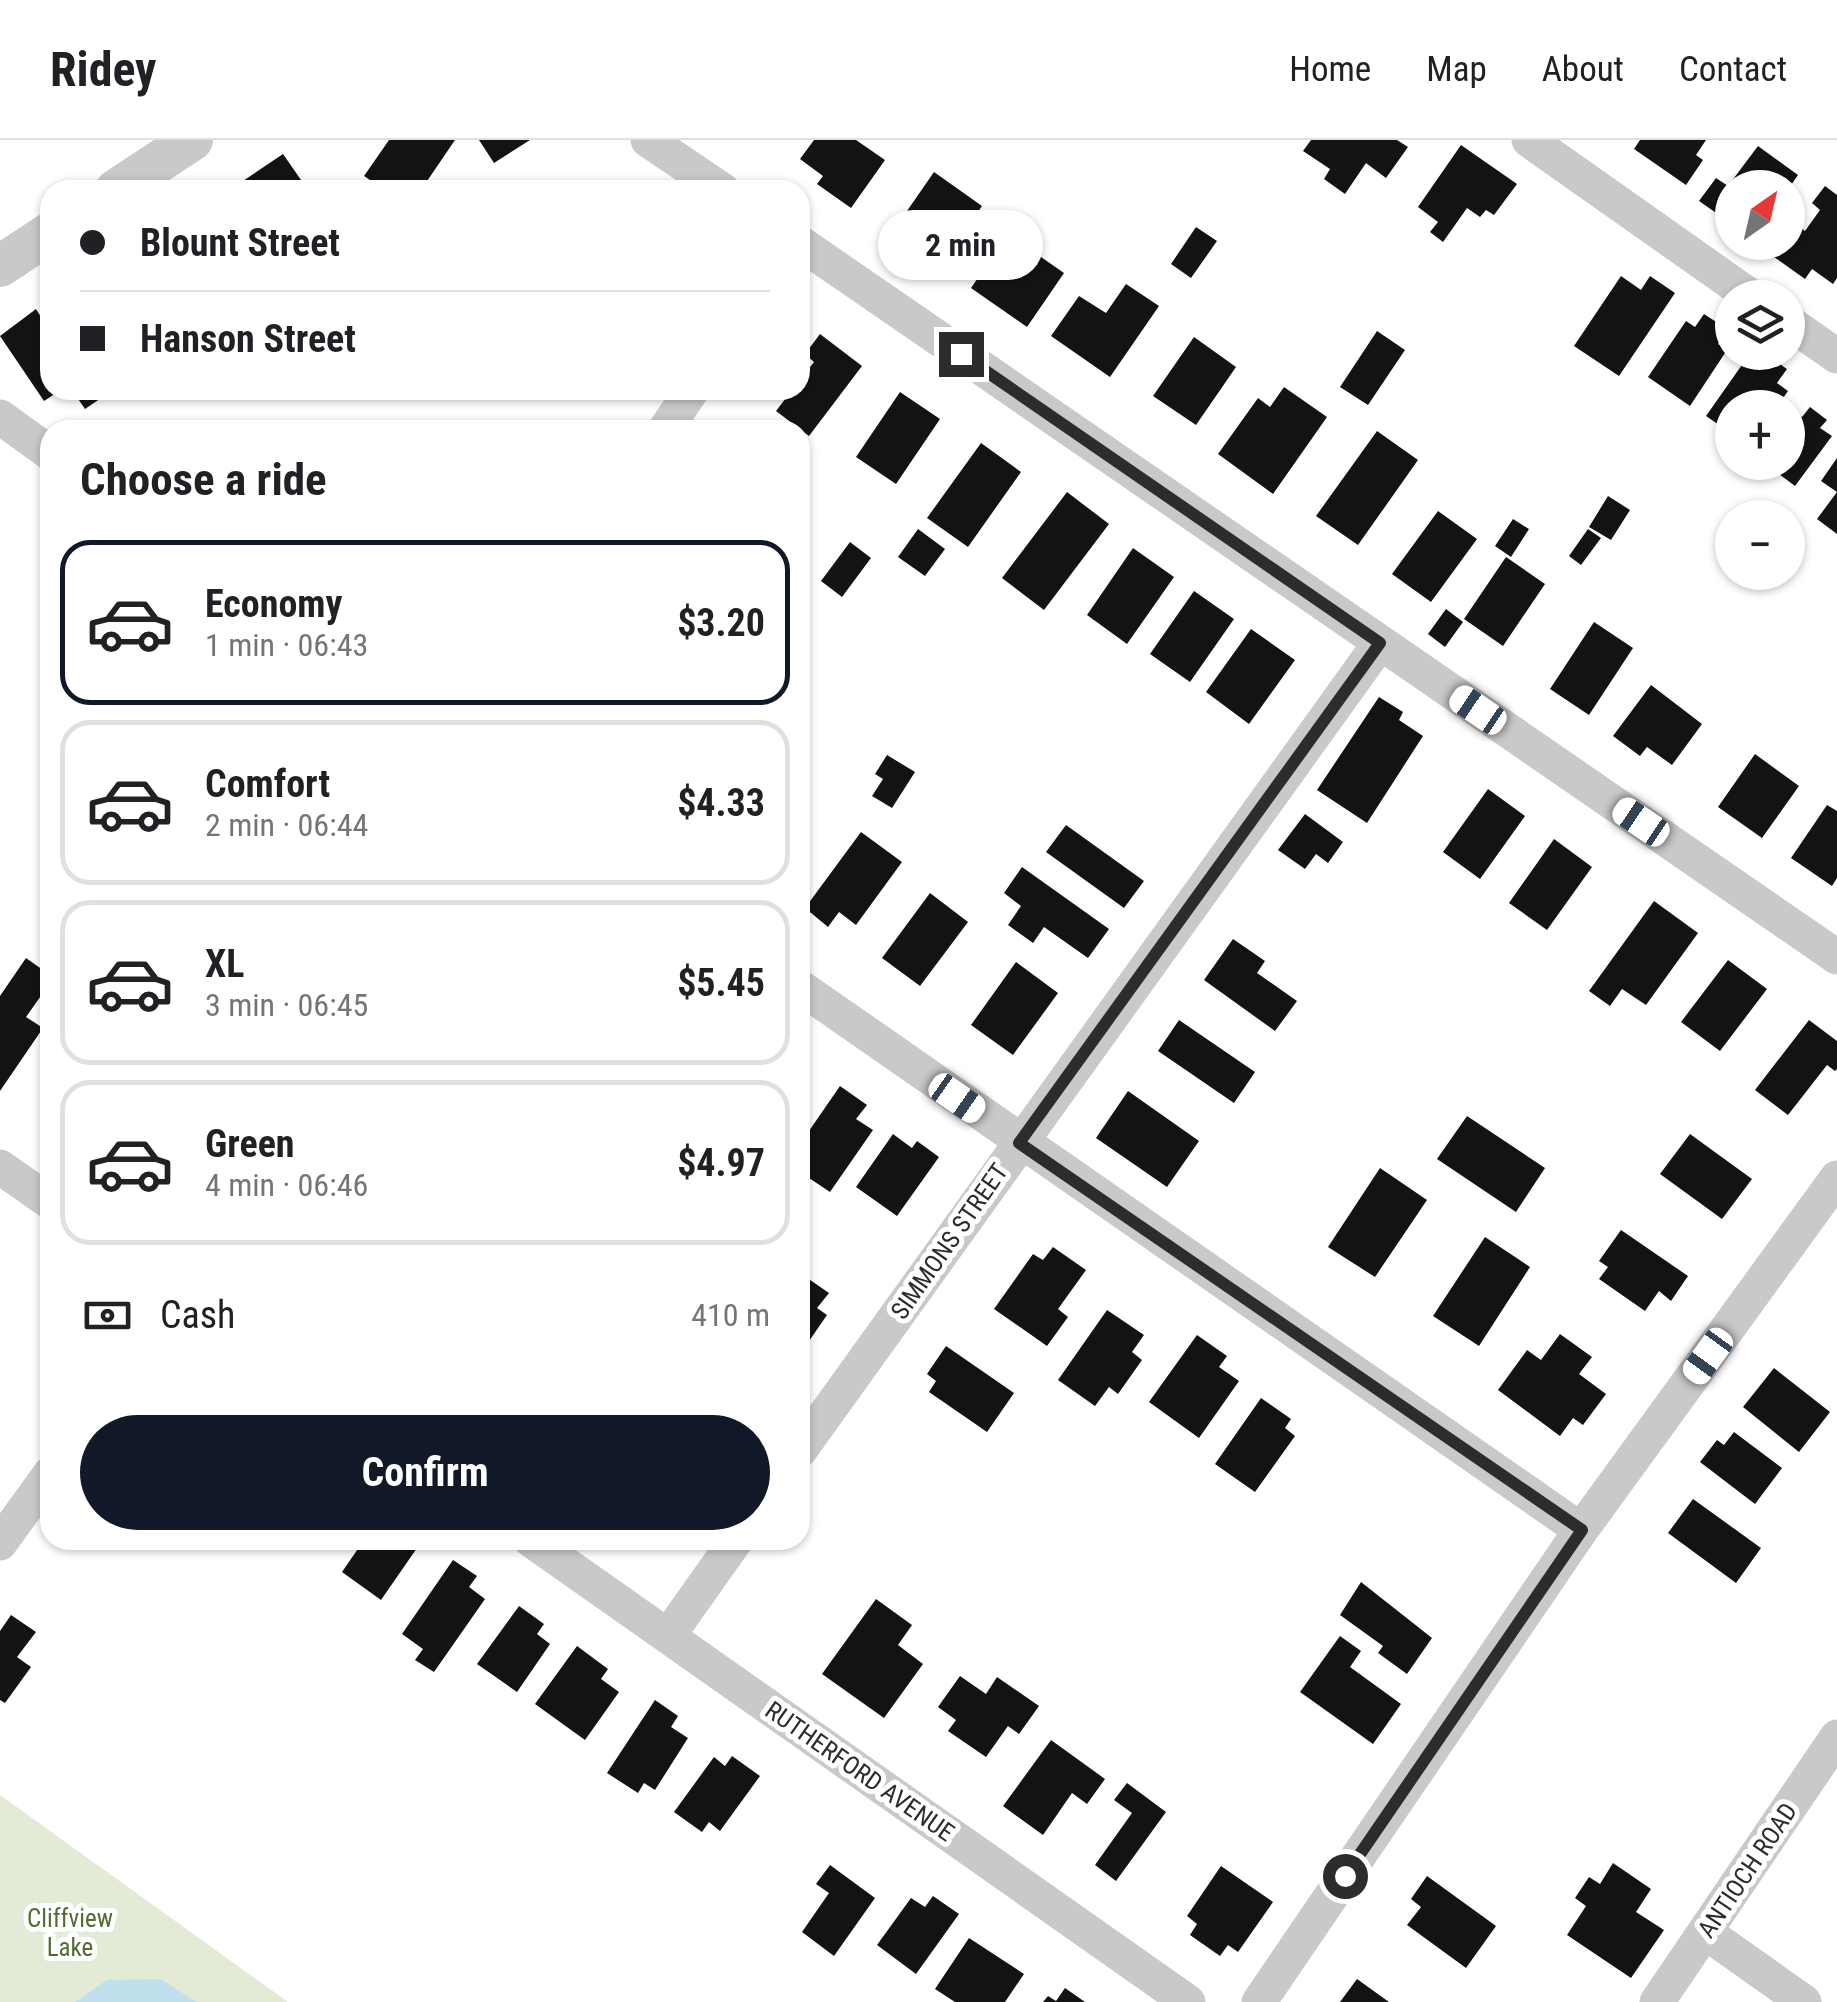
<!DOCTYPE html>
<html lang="en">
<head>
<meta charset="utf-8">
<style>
	body { margin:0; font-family:"Roboto Condensed",sans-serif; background:#f2f2f2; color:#202124; height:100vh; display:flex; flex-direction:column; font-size:38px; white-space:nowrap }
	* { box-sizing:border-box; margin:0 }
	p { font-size:32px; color:#757577 }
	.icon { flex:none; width:55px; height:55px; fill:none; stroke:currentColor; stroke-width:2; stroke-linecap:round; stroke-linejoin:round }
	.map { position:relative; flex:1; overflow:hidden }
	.side { position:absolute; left:40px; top:280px; width:770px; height:1130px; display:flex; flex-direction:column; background:#fff; border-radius:30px; box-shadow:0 2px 8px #0004 }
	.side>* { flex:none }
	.top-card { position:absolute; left:40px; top:40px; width:770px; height:220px; border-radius:30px; box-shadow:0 2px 8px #0004; display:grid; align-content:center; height:220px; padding:0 40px; background:#fff }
	.needle { width:65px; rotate:34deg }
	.fabs { position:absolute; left:1715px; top:30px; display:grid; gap:20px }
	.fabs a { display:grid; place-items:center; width:90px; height:90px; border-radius:50%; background:#fff; box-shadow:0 2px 8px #0004; font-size:50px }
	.end { position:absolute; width:45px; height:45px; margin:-22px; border:12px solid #2c2c2c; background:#fff; box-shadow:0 0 0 5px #fff }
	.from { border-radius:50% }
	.bubble { position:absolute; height:70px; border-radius:35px; background:#fff; box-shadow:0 2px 8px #0004; font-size:32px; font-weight:700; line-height:70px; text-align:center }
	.car { position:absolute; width:30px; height:60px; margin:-30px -15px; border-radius:12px; box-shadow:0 0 8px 2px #0007; background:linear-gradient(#fff 24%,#345 0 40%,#fff 0 76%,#345 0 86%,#fff 0) }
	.top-card b { display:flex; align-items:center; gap:35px; height:95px; font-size:38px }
	.top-card b+b { border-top:2px solid #e0e0e0 }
	.top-card i { width:25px; height:25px; background:#202124 }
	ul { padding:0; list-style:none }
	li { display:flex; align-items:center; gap:30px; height:165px; margin:0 20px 15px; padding:0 20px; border:5px solid #e0e0e0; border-radius:30px }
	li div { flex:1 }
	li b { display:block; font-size:38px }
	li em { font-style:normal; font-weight:700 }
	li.current { border-color:#111827 }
	li>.icon { width:90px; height:90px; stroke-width:1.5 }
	h2 { padding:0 40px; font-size:45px; line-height:120px }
	.pay { display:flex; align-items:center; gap:25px; height:110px; padding:0 40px; font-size:38px }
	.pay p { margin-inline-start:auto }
	.cta { display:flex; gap:20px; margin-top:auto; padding:20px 40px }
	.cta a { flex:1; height:115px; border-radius:60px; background:#111827; color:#fff; font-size:40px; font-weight:700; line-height:115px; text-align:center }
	header { display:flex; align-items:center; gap:60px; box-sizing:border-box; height:140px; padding:0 50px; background:#fff; border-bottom:2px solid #e0e0e0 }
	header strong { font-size:48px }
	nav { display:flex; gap:55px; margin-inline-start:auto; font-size:35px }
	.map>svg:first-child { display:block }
	.green { fill:#e3ebd7 }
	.water { fill:#c0e0ee }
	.building { fill:#131313 }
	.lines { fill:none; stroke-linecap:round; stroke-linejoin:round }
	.minor { stroke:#c9c9c9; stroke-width:35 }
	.tertiary { stroke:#c9c9c9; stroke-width:42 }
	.route { stroke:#2c2c2c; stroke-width:12 }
	.labels { text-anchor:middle; stroke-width:10; stroke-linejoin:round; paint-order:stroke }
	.street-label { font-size:25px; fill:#2c2c2c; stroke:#fff }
	.park-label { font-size:25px; fill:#536b35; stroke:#fff }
</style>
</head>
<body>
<header>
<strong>Ridey</strong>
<nav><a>Home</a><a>Map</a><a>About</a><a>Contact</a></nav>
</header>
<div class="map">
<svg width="1837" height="1862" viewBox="0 0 1837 1862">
	<rect width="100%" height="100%" fill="#fff"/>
	<path class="green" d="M0,1655L288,1862H0Z"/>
	<path class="water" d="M161,1839L196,1862H75L107,1840Z"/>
	<path class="building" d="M389,0H455L421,50H385L364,36Z
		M479,0H530L494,23Z
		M814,0H856L885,20L851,68L817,44L823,36L800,19Z
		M1311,0H1397L1408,7L1386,38L1366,23L1345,54L1324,39L1330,29L1303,11Z
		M1640,0H1706L1696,15L1703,20L1686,45L1634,9Z
		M1461,5L1517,44L1494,75L1486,70L1480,77L1467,68L1443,102L1430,92L1438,82L1418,67Z
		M1758,6L1798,35L1789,48H1732V84L1699,61L1716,38L1728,46Z
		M283,14L308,50H240L237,45Z
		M934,32L982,66L940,127L891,94Z
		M1825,46L1837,55V138L1833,144L1812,129L1805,139L1770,114L1779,102H1788V90L1793,82L1805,91L1820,70L1812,63Z
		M1196,87L1217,101L1191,138L1171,124Z
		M1008,94L1064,133L1027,187L971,148Z
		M1621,136L1641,150L1650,136L1675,153L1619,236L1574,206Z
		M1126,144L1159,166L1110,237L1051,196L1079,156L1106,173Z
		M36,169L44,182L50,178V250H61L44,261L0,196Z
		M1704,174L1727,189L1718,204L1727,210L1690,266L1648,237L1686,181L1695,187Z
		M1377,191L1405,210L1368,265L1340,247Z
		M820,194L862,226L809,296L776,271L792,250H800V240L814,222L805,214Z
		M1194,197L1236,227L1196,285L1153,256Z
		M1751,212H1763L1787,229L1777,243L1788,251L1776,268H1732V294L1706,276Z
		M1284,247L1327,277L1273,354L1218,314L1258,258L1270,267Z
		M72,250H113L85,269Z
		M900,252L940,279L896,344L856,317Z
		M1810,267L1827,280L1820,288L1832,296L1795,346L1763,322H1788V283L1795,272L1802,277Z
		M1377,291L1418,320L1358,405L1316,376Z
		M981,303L1021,332L968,407L927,378Z
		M1837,318V394L1817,379L1837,352L1821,341Z
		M1067,352L1109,384L1044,470L1002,438Z
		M1608,356L1630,370L1611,400L1589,387Z
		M1438,371L1477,399L1431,462L1392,434Z
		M1513,379L1529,389L1511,417L1495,406Z
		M918,389L945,409L925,436L898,417Z
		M1588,389L1601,398L1581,425L1569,416Z
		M850,402L871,418L842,457L821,441Z
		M1133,408L1174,437L1127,504L1087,475Z
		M1506,417L1545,444L1503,506L1464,479Z
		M1194,451L1234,479L1190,542L1150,514Z
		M1446,469L1463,482L1445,507L1428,494Z
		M1594,482L1633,508L1589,575L1550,549Z
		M1251,489L1295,520L1249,584L1206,552Z
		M1651,545L1702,584L1672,625L1647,607L1640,616L1613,596Z
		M1379,557L1403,572L1399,580L1423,596L1367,683L1317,650Z
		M1755,614L1799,646L1762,698L1718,667Z
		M887,615L915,632L892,668L872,656L883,639L875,634Z
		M1488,649L1525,676L1480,739L1443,712Z
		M1827,665L1837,671V738L1832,746L1791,718Z
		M1305,674L1343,702L1328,723L1316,714L1305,729L1278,710Z
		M1066,685L1144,741L1124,768L1046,712Z
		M861,692L902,722L856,785L839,772L828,787L805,768Z
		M1554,699L1592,727L1547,790L1509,763Z
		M1022,727L1109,789L1088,818L1044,787L1033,803L1008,785L1021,766L1004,753Z
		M930,753L968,782L920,846L882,818Z
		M1654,761L1698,793L1646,865L1622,849L1610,866L1589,851Z
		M1233,799L1265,821L1257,833L1297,861L1275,891L1204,840Z
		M26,818L50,835V843L26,877L43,888L0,951V856Z
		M1728,820L1767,849L1720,911L1681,882Z
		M1016,822L1058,853L1013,915L971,885Z
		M1179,880L1255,932L1234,963L1158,911Z
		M1809,880L1837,901V929L1835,931L1827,925L1788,975L1755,950Z
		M840,946L867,965L856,979L873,990L830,1052L800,1032V1004Z
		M1128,951L1199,1001L1167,1047L1096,998Z
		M1467,976L1545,1028L1516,1072L1437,1019Z
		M893,994L912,1008L917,1001L939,1017L897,1076L856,1047Z
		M1690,994L1752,1039L1722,1079L1660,1034Z
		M1380,1028L1427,1060L1375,1137L1328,1107Z
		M1621,1090L1688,1136L1671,1161L1659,1151L1645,1171L1599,1139L1608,1127L1599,1121Z
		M1485,1097L1530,1127L1479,1206L1433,1176Z
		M1053,1107L1086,1130L1058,1169L1068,1177L1047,1206L994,1169L1033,1114L1043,1120Z
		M800,1133L829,1153L817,1168L827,1175L807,1204L800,1200Z
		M1107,1170L1144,1195L1132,1212L1142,1220L1118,1254L1109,1247L1095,1266L1058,1240Z
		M1560,1194L1592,1217L1579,1234L1606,1254L1583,1285L1573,1278L1560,1296L1498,1250L1527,1210L1541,1220Z
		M1197,1195L1227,1216L1219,1227L1239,1241L1199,1298L1149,1262Z
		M946,1206L1014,1253L987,1292L929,1252L936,1241L927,1234Z
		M1774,1228L1830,1272L1799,1312L1743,1267Z
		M1261,1258L1291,1279L1285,1288L1295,1296L1255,1352L1215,1324Z
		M1734,1292L1782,1328L1755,1364L1700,1322L1717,1300L1724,1305Z
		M1693,1359L1761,1408L1736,1443L1668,1393Z
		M364,1400H405L417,1408L381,1460L342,1432Z
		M453,1420L477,1436L469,1447L485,1459L434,1532L415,1520L423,1509L402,1494Z
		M1361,1442L1432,1498L1407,1534L1378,1513L1383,1506L1340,1475Z
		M876,1459L912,1485L898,1505L923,1524L884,1578L822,1534Z
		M519,1466L544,1484L537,1494L550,1504L517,1552L477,1524Z
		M11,1475L36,1492L17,1517L31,1527L5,1563L0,1560V1491Z
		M1340,1496L1361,1511L1350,1527L1401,1564L1373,1604L1300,1552Z
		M577,1506L608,1529L601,1539L619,1552L585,1600L535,1564Z
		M960,1536L986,1554L997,1537L1039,1566L1019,1594L1008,1586L986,1617L948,1591L956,1580L938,1567Z
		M655,1560L678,1576L671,1587L688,1598L655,1650L644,1643L638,1653L607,1633Z
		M1051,1600L1105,1639L1087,1664L1072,1653L1043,1695L1003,1666Z
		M732,1616L760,1636L720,1691L709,1682L702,1692L674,1672L714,1617L725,1626Z
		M1127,1643L1166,1672L1116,1741L1095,1725L1132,1673L1114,1660Z
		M1613,1723L1651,1749L1636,1772L1664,1790L1631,1838L1567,1795L1586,1766L1575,1758L1589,1737L1600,1744Z
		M830,1725L875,1758L834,1816L802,1792L829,1753L816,1744Z
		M1221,1726L1273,1762L1238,1812L1228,1805L1220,1816L1190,1795L1197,1784L1187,1776Z
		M1427,1736L1496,1786L1466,1828L1407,1785L1421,1767L1411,1759Z
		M933,1756L959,1774L916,1834L877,1805L911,1758L925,1767Z
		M969,1798L1024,1834L1005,1862H955L935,1849Z
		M1357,1839L1389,1862H1340Z
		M1065,1848L1085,1862H1043L1048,1856L1056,1861Z"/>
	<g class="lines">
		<path class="minor" d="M648,0L722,50
			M1529,0L1753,158
			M800,103L1837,817
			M1788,182L1837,216
			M0,277L50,313
			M665,290L692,250
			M800,847L1581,1390
			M0,1027L50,1062
			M800,1310L1380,503
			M531,1400L1188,1862
			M0,1403L50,1334
			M668,1496L736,1400
			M1705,1792L1804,1862
			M1259,1862L1581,1390L1837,1038
			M1657,1862L1837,1597"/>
		<path class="tertiary" d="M116,50L192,0
			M0,126L50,93"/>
	</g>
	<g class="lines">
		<path class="route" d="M961,214L1380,503L1019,1003L1582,1390L1345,1736"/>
	</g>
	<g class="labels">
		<g class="street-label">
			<text transform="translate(949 1101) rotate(-55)" y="9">SIMMONS STREET</text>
			<text transform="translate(860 1631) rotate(35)" y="9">RUTHERFORD AVENUE</text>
			<text transform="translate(1747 1730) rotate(-56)" y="9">ANTIOCH ROAD</text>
		</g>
		<g class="park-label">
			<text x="70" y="1787">Cliffview<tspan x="70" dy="29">Lake</tspan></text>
		</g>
	</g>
</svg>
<div class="fabs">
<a><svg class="needle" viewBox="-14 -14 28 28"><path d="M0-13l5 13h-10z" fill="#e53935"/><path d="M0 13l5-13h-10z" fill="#757577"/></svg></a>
<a><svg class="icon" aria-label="layers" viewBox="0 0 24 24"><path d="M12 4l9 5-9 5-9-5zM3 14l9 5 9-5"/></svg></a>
<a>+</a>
<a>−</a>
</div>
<i class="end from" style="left:1345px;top:1736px"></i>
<i class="end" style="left:961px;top:214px"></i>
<div class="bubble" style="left:878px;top:70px;width:165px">2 min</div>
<i class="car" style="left:1478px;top:570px;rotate:304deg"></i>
<i class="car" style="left:1641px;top:682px;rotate:304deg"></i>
<i class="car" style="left:957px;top:958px;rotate:125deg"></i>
<i class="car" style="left:1708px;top:1216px;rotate:216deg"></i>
<div class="top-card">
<b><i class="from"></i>Blount Street</b>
<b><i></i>Hanson Street</b>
</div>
<section class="side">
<h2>Choose a ride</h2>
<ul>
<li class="current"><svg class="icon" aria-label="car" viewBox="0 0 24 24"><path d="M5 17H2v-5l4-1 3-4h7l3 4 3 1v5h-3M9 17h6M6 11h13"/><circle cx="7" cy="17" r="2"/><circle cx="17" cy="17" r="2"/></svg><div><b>Economy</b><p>1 min · 06:43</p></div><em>$3.20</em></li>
<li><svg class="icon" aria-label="car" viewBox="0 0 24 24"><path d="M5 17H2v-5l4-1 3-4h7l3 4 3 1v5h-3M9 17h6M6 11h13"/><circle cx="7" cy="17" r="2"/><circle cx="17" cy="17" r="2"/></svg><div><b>Comfort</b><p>2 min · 06:44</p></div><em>$4.33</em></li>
<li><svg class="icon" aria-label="car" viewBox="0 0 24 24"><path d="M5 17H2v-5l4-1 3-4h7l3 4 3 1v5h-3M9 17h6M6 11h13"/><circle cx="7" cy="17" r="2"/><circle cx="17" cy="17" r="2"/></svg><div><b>XL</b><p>3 min · 06:45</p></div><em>$5.45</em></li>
<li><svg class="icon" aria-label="car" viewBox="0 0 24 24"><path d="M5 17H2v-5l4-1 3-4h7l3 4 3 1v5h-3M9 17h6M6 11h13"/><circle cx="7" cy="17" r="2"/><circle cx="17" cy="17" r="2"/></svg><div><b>Green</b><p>4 min · 06:46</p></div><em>$4.97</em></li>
</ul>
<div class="pay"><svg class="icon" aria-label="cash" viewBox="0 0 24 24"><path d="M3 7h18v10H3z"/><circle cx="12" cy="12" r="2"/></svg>Cash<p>410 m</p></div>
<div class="cta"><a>Confirm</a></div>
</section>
</div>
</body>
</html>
